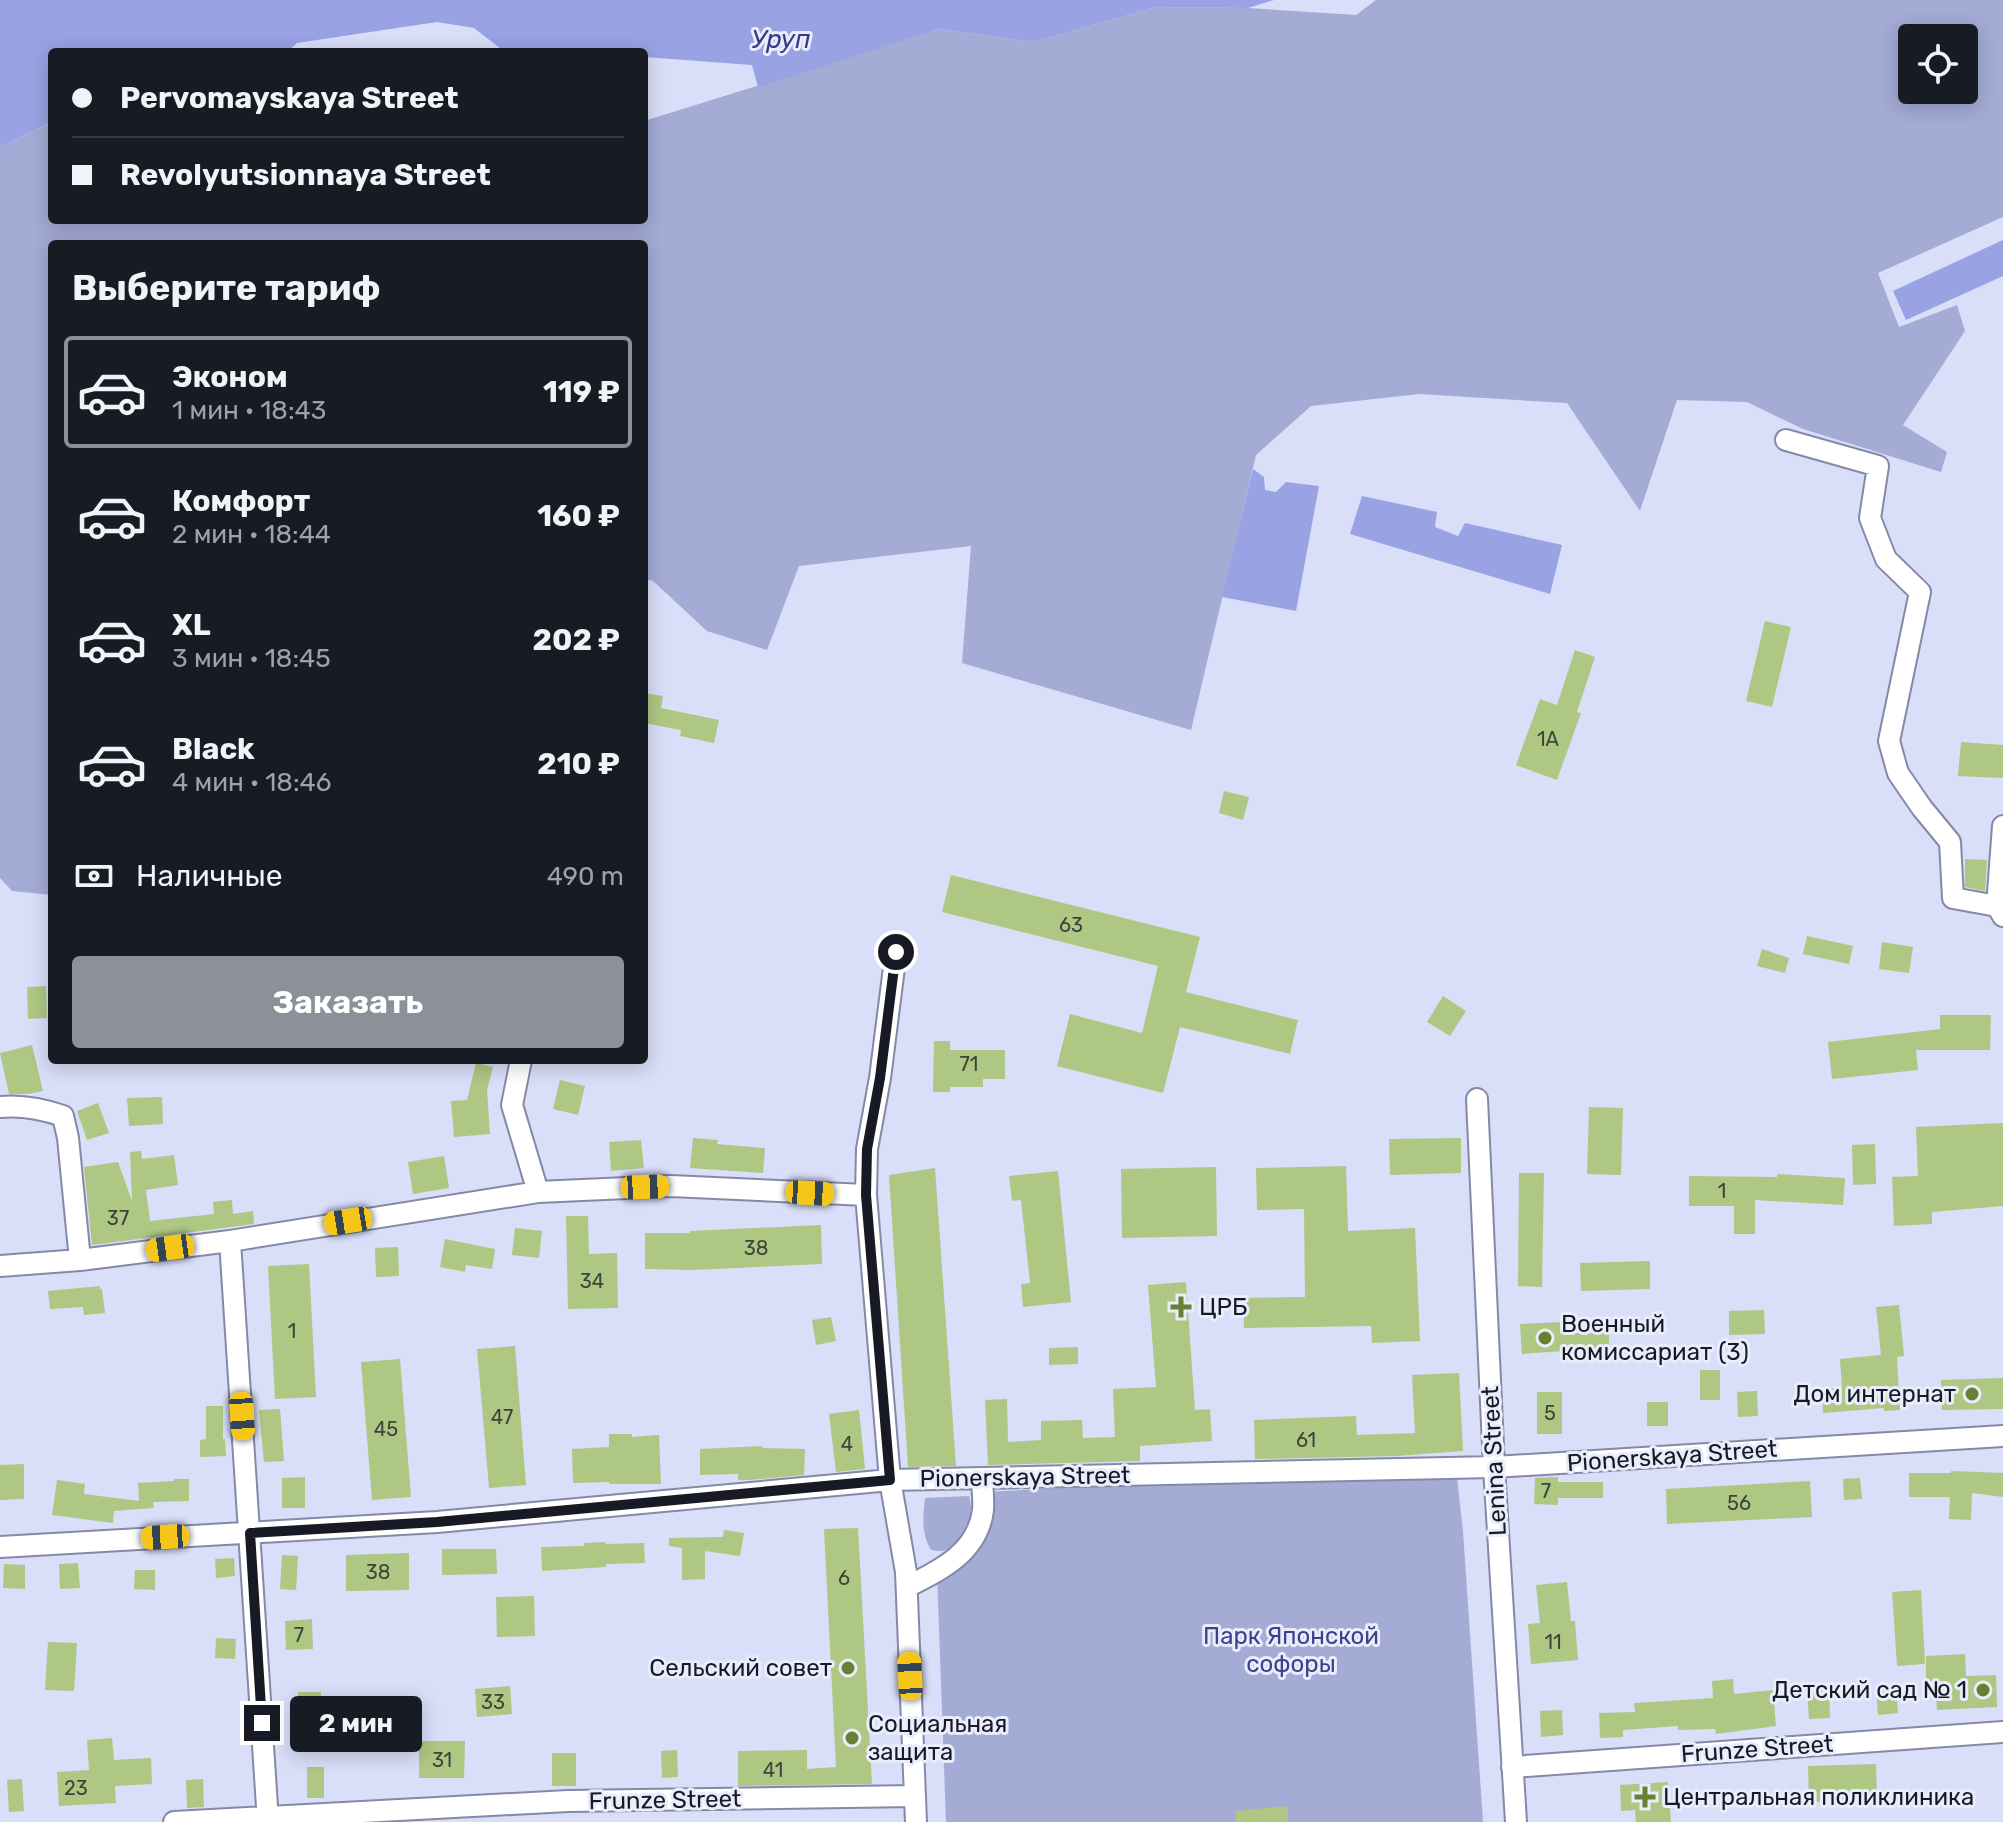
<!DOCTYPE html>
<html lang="ru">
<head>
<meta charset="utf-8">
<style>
	body { margin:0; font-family:Rubik,sans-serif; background:#20242c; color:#f1f3f6; height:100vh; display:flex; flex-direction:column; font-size:30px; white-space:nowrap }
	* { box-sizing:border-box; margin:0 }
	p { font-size:26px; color:#9ea1a6 }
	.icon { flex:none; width:44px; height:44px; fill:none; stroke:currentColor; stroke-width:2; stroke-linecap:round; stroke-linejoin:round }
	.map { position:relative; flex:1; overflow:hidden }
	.panel { position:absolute; left:48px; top:240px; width:600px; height:824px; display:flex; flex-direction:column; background:#171b24; border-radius:8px; box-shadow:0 4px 20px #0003 }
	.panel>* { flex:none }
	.top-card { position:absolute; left:48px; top:48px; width:600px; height:176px; border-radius:8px; box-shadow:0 4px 20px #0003; display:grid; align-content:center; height:176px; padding:0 24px; background:#171b24 }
	.tools { position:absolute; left:1898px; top:24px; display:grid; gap:16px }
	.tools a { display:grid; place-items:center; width:80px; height:80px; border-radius:8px; background:#171b24; box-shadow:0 4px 20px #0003; font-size:40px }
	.end { position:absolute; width:36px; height:36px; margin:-18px; border:10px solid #171925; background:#fff; box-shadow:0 0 0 4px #fff }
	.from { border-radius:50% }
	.bubble { position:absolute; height:56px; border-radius:8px; background:#171b24; box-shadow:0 4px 20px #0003; font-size:26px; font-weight:700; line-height:56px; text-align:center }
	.car { position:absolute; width:24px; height:48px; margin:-24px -12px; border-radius:10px; box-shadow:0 0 6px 2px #0007; background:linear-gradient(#f5c518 24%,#345 0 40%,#f5c518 0 76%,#345 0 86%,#f5c518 0) }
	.top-card b { display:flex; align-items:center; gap:28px; height:76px; font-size:30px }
	.top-card b+b { border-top:2px solid #363941 }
	.top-card i { width:20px; height:20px; background:#f1f3f6 }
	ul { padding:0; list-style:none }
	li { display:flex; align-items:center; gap:24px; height:112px; margin:0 16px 12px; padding:0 8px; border:4px solid transparent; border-radius:8px }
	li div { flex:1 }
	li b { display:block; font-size:30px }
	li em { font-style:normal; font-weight:700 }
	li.selected { border-color:#8c9099 }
	li>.icon { width:72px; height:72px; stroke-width:1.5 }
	h2 { padding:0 24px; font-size:36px; line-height:96px }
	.pay { display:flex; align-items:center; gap:20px; height:88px; padding:0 24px; font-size:30px }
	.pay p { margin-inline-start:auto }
	.cta { display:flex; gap:16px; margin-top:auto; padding:16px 24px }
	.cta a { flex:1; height:92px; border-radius:8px; background:#8c9099; color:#fff; font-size:32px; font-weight:700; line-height:92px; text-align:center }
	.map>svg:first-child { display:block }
	.green { fill:#a4abd5; fill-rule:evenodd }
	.water { fill:#99a2e3 }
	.building { fill:#aec783 }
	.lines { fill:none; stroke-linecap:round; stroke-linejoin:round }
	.street-casing { stroke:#8489a8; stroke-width:24 }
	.street { stroke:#fff; stroke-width:20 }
	.route { stroke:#171925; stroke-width:10 }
	.poi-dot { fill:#678033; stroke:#e9ecfa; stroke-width:3 }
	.labels { text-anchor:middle; stroke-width:6; stroke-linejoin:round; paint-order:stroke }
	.number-label { font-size:20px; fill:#3d443c }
	.poi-label { font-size:24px; fill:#171925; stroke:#e9ecfa; text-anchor:start }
	.street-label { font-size:24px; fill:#171925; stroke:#e9ecfa }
	.park-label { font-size:24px; fill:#3d408d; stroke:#e9ecfa }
	.water-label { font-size:26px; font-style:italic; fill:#383a86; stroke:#e9ecfa }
</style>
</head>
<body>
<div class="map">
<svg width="2003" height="1822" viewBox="0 0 2003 1822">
	<rect width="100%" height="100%" fill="#d9def9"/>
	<path class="green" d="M1376,0H2003V217L1878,273L1899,327L1957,305L1965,331L1903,425L1947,452L1941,472L1803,429L1747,402L1677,400L1640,511L1567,403L1419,394L1311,406L1256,455L1191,730L962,663L971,546L799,566L767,650L707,631L653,581L644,579V244H52V895L12,891L0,878V147L52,122V220H644V121L940,29L1033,42L1156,7L1248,8L1356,15ZM1912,38H1964V90H1912Z
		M1456,1468L1463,1532L1483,1822H946L937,1572L956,1557L983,1492Z
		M969,1496C977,1523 964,1557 931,1550C921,1533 923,1517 925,1498Z"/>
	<path class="water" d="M0,0H1274L1248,8L1156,7L1033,42L940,29L758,87L752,65L644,57V52H505L474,28L437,22L297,43L287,52H52V122L0,147Z
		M2003,240V276L1906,320L1893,291Z
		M1253,469L1264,477L1265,490L1276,492L1286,482L1319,486L1296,611L1222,597Z
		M1362,496L1437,512L1435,527L1458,536L1465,523L1562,545L1550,594L1350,534Z"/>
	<path class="building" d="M1765,621L1791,627L1772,707L1746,701Z
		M1575,650L1595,657L1577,712L1581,713L1557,780L1516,765L1540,699L1557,705Z
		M644,693L663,696L661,708L719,720L714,743L680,736L681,730L644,723Z
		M1961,742L2003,745V778L1958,776Z
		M1224,791L1249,797L1243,820L1219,813Z
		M1965,859L1987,860L1985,891L1965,887Z
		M951,875L1200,937L1186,992L1298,1020L1290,1054L1180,1027L1163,1093L1057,1066L1070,1014L1142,1033L1158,966L942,912Z
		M1807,936L1853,946L1849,964L1803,954Z
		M1882,942L1913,947L1909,973L1879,969Z
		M1762,949L1789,958L1785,973L1757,966Z
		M46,986L47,1018L28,1019L27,987Z
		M1443,996L1466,1011L1450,1036L1427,1022Z
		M1940,1015H1991L1990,1050H1916L1918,1070L1832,1079L1828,1042L1940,1029Z
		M934,1041H950V1050H1005V1079H983V1087H950V1092H933Z
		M32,1045L43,1091L28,1094H9L0,1053Z
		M476,1063L493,1067L487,1090L490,1134L454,1137L451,1101L467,1100Z
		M560,1080L585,1086L578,1115L553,1109Z
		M162,1097L163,1124L129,1126L127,1098Z
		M98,1103L109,1133L87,1140L77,1111Z
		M1589,1107L1623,1108L1621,1175L1587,1174Z
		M2003,1123V1206L1932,1212V1224L1894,1226L1892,1177L1918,1176L1916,1127Z
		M693,1138L718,1140L717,1144L765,1148L763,1173L690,1168Z
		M1461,1138V1173L1390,1175L1389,1139Z
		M641,1140L644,1168L611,1171L609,1142Z
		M1875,1144L1876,1184L1853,1185L1852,1145Z
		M141,1151L142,1159L174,1155L178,1185L146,1190L150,1221L214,1214L213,1202L232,1200L233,1214L253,1211L254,1224L92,1245L84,1167L118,1162L132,1201L130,1152Z
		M444,1156L449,1188L413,1194L408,1162Z
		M1346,1166L1348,1231L1415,1228L1420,1341L1372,1343L1371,1326L1244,1328L1243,1298L1305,1297L1304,1209L1257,1210L1256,1168Z
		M1216,1167L1217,1236L1122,1238L1121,1169Z
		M935,1168L956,1466L908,1467L889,1175Z
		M1058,1171L1071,1302L1023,1307L1021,1284L1030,1283L1021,1200L1012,1201L1009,1176Z
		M1519,1173H1544L1542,1287L1518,1286Z
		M1778,1174L1845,1178L1843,1205L1755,1200V1234H1734V1206H1689V1176L1777,1177Z
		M566,1216H588L589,1254L617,1253L618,1308L568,1309Z
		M821,1225L822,1264L692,1270L645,1269V1233H690V1231Z
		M515,1228L542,1231L539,1258L512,1255Z
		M445,1239L495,1249L492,1269L466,1265L465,1272L440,1267Z
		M398,1247L399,1276L376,1277L375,1248Z
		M1650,1261V1289L1581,1291L1580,1263Z
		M309,1264L316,1397L275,1399L268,1266Z
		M1186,1282L1195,1410L1210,1409L1212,1441L1140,1446V1461L988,1465L985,1400L1007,1399L1008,1442L1041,1440V1421L1082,1420L1083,1438L1115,1437L1113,1389L1156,1387L1148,1285Z
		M100,1286V1289H102L105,1313L84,1315L83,1307L50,1309L48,1291Z
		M1899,1305L1904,1356L1897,1357L1900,1410L1884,1411V1408L1823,1413L1822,1389L1842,1388L1840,1359L1881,1355L1876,1307Z
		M1764,1310L1765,1334L1729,1335V1311Z
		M831,1317L836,1341L816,1345L812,1320Z
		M1563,1322V1333H1609V1351H1564L1522,1354L1520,1324Z
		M515,1346L526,1485L489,1488L477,1349Z
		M1078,1347V1364L1049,1365V1348Z
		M400,1359L411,1497L372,1500L361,1362Z
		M1700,1370H1720V1400H1700Z
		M1459,1373L1463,1451L1397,1456L1255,1459L1254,1420L1356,1416L1357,1435L1415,1433L1412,1375Z
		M2003,1378V1409L1942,1410L1941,1380Z
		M1757,1391L1758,1416L1738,1417L1737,1392Z
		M1537,1392H1562V1434H1537Z
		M1647,1402H1668V1426H1647Z
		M206,1406H223V1439H225L226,1456L200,1457V1440L206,1439Z
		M280,1409L284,1461L264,1462L259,1410Z
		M859,1410L865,1469L836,1472L829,1414Z
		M609,1434H632V1437L659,1435L661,1484H609V1482L573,1483L572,1449L609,1447Z
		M762,1446V1448L805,1449L804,1475L749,1480H738V1474L700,1475V1449Z
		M24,1464V1499L0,1500V1465Z
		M1951,1471L2003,1473V1497L1972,1493L1971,1520L1949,1519L1950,1497H1909V1473H1951Z
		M305,1477V1508H282V1478Z
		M1558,1477V1482H1603V1498H1558V1505L1534,1504L1535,1478Z
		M1860,1478L1862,1499L1844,1500L1843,1479Z
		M174,1479H189V1501L153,1502L154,1508L114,1511L113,1523L52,1515L57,1480L85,1484L84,1494L139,1501L138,1483L174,1481Z
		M1810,1481L1812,1517L1667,1524L1666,1489Z
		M858,1528L872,1784L738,1786V1751L807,1750V1769L836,1767L824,1529Z
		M724,1530L744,1533L740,1556L705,1551V1579L682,1580V1548L669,1546V1538L723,1537Z
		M605,1542L606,1544L644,1543L645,1563L606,1564V1567L542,1571L541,1547L584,1546V1543Z
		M442,1549H496L497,1574L442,1575Z
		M409,1553V1590L346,1591V1555Z
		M282,1555L298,1556L296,1590L280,1589Z
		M234,1558L235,1576L216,1578L215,1559Z
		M78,1563L80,1588L60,1589L59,1564Z
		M4,1564L25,1565V1589L3,1588Z
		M135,1570H155V1590L134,1589Z
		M1567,1582L1571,1621H1575L1578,1660L1531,1664L1528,1624L1540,1623L1536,1585Z
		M1921,1590L1925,1664L1897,1666L1892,1592Z
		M534,1596L535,1636L497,1637L496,1597Z
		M312,1619L313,1649L286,1650L285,1621Z
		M216,1638L236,1639L235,1659L215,1658Z
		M48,1642L77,1643L74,1691L45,1690Z
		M1965,1654L1966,1676L1996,1675L1997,1707L1937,1710L1935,1681H1926V1656Z
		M1733,1679L1734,1694L1773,1690L1776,1726L1716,1734L1715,1729L1678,1730V1726L1623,1730V1737L1600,1738L1599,1713L1635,1712L1634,1703L1713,1698L1712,1681Z
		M510,1686L512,1714L477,1717L475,1689Z
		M1896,1687L1898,1713L1878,1715L1876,1688Z
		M1829,1688L1830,1718L1809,1719L1807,1690Z
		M298,1692H321L320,1710L297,1709Z
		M1562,1710L1563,1735L1541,1737L1540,1711Z
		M112,1738L114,1760L151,1758L152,1784L115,1786L116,1803L59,1806L57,1772L89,1770L87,1740Z
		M419,1741H465L464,1778H419Z
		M677,1750L678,1777L662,1778L661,1751Z
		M552,1753H576V1786H552Z
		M1876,1764L1877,1801L1809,1802L1808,1766Z
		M307,1767H324V1798H307Z
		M22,1779L24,1811L9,1812L7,1780Z
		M203,1779L204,1807L187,1808L186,1780Z
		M1668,1782L1671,1822H1636L1635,1810L1621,1811L1620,1785Z
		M1288,1806V1822H1236L1235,1811Z"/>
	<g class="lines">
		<g class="street-casing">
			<path id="street" d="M1786,440L1878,466L1870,518L1886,559L1920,592L1889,741L1898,773L1922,808L1950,842L1953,898L1997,906
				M2003,826L1997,906L2003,916
				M896,952L880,1078L867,1149L866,1195L890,1480L906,1572L916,1822
				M521,1060L512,1105L538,1192
				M1477,1099L1494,1467L1516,1822
				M0,1107C22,1105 43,1109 63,1116L68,1138L80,1260
				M230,1241L268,1822
				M0,1266L80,1260L230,1241L538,1192L671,1186L866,1195
				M0,1547L437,1522L890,1480L1494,1467L2003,1436
				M907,1587C941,1570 978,1552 983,1510C984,1499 982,1488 982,1478
				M1512,1767L2003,1732
				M174,1822L568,1801L915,1796"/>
		</g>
		<use href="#street" class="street"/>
	</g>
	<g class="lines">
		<path class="route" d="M262,1723L250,1533L437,1522L890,1480L866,1195L867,1149L880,1078L896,952"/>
	</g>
	<g class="poi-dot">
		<path d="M1177 1295h8v8h8v8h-8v8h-8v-8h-8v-8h8z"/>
		<circle cx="1545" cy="1338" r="8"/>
		<circle cx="1972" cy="1394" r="8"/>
		<circle cx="848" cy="1668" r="8"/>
		<circle cx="1983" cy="1690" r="8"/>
		<circle cx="852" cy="1738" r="8"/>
		<path d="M1641 1785h8v8h8v8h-8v8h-8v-8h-8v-8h8z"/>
	</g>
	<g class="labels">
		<g class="number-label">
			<text x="1548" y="746">1А</text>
			<text x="1071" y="932">63</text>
			<text x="969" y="1071">71</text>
			<text x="1722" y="1198">1</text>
			<text x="118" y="1225">37</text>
			<text x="756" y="1255">38</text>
			<text x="592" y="1288">34</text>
			<text x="292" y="1338">1</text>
			<text x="1550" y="1420">5</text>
			<text x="502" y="1424">47</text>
			<text x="386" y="1436">45</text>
			<text x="1306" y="1447">61</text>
			<text x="847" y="1451">4</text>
			<text x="1546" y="1498">7</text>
			<text x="1739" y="1510">56</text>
			<text x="378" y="1579">38</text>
			<text x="844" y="1585">6</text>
			<text x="299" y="1642">7</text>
			<text x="1553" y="1649">11</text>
			<text x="493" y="1709">33</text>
			<text x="442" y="1767">31</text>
			<text x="773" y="1777">41</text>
			<text x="76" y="1795">23</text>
		</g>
		<g class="poi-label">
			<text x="1199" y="1315">ЦРБ</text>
			<text x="1561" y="1332">Военный<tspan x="1561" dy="28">комиссариат (3)</tspan></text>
			<text x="1956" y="1402" text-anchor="end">Дом интернат</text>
			<text x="832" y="1676" text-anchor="end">Сельский совет</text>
			<text x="1967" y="1698" text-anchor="end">Детский сад № 1</text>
			<text x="868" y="1732">Социальная<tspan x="868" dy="28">защита</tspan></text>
			<text x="1663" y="1805">Центральная поликлиника</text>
		</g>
		<g class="street-label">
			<text transform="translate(1672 1456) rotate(-4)" y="8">Pionerskaya Street</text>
			<text transform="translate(1494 1461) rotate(-93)" y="8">Lenina Street</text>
			<text transform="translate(1025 1477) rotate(-1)" y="8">Pionerskaya Street</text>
			<text transform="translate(1757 1749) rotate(-4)" y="8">Frunze Street</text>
			<text transform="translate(665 1800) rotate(-1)" y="8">Frunze Street</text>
		</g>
		<g class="park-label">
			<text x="1291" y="1644">Парк Японской<tspan x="1291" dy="28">софоры</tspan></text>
		</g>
		<g class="water-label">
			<text x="781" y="48">Уруп</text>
		</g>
	</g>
</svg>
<div class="tools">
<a><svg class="icon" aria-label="locate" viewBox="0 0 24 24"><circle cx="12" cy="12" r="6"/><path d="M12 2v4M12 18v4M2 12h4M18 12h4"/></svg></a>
</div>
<i class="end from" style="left:896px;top:952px"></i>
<i class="end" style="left:262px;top:1723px"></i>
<div class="bubble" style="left:290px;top:1696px;width:132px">2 мин</div>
<i class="car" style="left:645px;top:1187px;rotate:88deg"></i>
<i class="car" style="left:810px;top:1193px;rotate:93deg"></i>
<i class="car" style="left:348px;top:1221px;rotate:261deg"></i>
<i class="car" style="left:170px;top:1248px;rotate:262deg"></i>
<i class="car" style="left:242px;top:1416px;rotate:176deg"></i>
<i class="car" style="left:165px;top:1537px;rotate:267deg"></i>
<i class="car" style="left:910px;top:1676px;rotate:357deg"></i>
<div class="top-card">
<b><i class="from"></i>Pervomayskaya Street</b>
<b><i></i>Revolyutsionnaya Street</b>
</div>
<section class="panel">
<h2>Выберите тариф</h2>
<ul>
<li class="selected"><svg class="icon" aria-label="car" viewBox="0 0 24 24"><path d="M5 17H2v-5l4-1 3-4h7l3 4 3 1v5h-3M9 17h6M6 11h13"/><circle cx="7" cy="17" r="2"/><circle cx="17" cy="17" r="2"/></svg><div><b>Эконом</b><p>1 мин · 18:43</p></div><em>119 ₽</em></li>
<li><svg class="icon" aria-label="car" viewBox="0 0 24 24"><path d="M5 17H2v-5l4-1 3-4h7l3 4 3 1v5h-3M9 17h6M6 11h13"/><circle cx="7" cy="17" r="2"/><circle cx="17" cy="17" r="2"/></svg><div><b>Комфорт</b><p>2 мин · 18:44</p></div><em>160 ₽</em></li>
<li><svg class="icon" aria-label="car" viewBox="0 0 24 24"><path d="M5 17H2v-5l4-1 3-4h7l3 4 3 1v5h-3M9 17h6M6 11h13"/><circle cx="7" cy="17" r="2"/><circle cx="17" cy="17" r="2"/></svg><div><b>XL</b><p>3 мин · 18:45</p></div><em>202 ₽</em></li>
<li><svg class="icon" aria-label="car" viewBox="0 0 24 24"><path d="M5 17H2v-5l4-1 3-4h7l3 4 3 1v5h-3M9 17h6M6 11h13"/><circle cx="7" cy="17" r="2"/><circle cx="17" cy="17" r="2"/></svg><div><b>Black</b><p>4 мин · 18:46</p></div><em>210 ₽</em></li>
</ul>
<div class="pay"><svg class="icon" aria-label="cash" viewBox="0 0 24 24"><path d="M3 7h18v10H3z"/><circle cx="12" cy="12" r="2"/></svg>Наличные<p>490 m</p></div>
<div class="cta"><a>Заказать</a></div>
</section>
</div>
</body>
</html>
